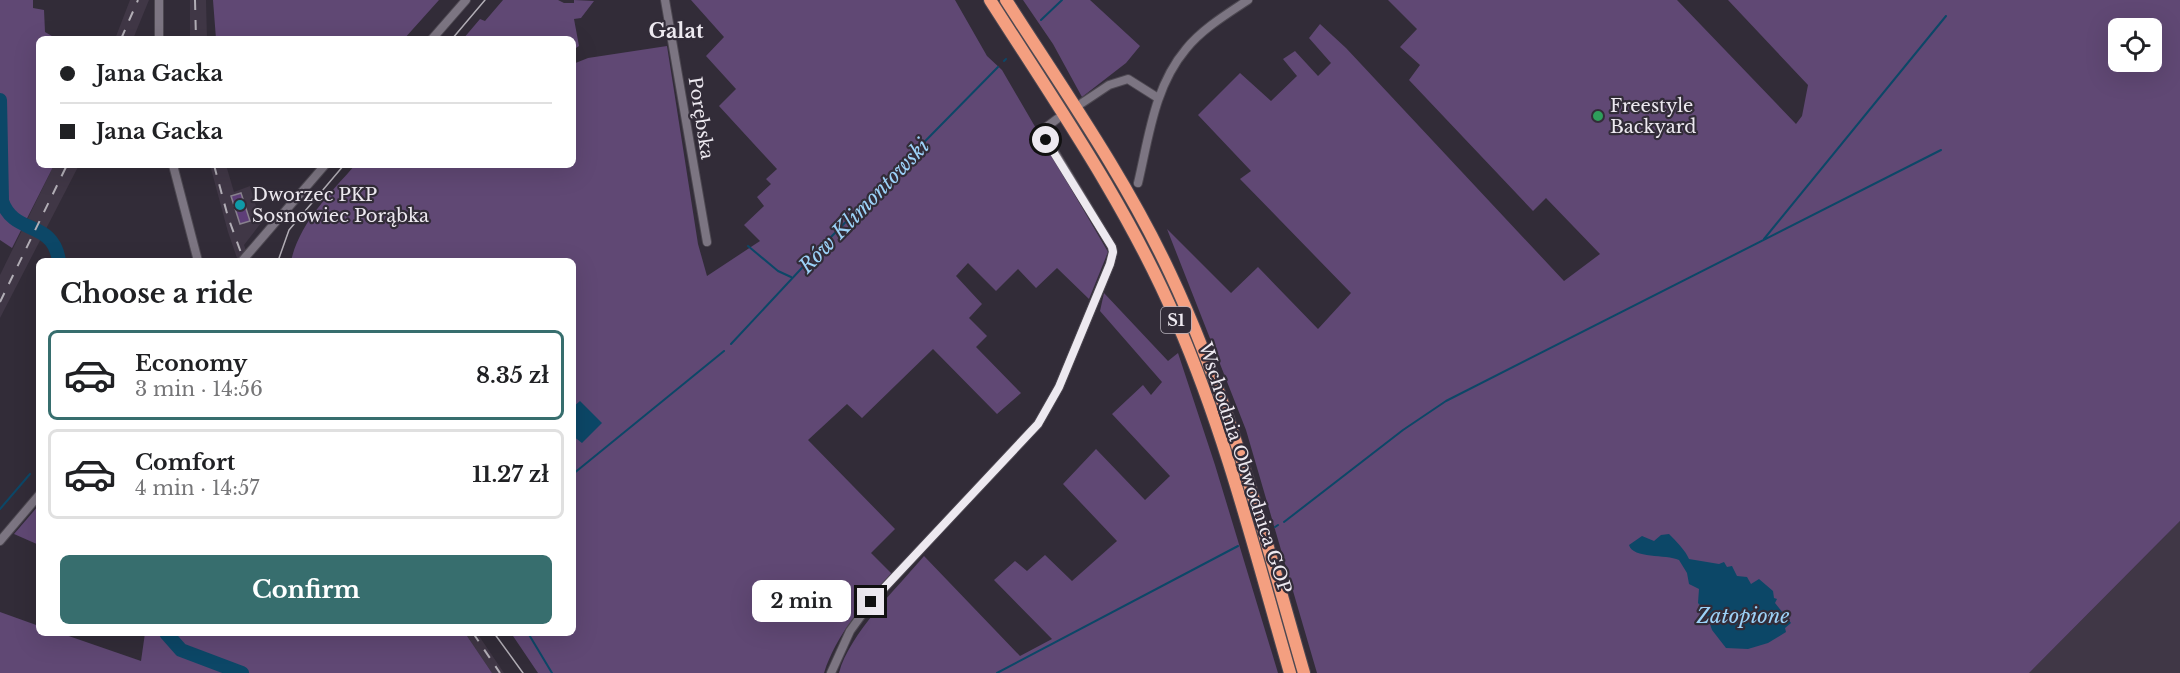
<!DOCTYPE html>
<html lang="en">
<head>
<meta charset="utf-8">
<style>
	body { margin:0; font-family:"Libre Baskerville",serif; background:#f2f2f2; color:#202124; height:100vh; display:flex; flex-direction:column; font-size:22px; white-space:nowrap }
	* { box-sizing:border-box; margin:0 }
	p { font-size:20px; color:#757577 }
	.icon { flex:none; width:33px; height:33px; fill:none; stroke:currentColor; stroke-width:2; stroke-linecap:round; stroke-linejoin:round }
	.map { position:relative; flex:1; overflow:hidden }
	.side { position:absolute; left:36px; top:258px; width:540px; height:378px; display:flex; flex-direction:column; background:#fff; border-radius:9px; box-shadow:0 6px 24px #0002 }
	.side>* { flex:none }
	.guide { position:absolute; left:36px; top:36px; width:540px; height:132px; border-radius:9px; box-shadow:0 6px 24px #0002; display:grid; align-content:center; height:132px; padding:0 24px; background:#fff }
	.tools { position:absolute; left:2108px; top:18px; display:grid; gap:12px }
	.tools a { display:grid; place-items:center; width:54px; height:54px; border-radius:9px; background:#fff; box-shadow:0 6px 24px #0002; font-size:30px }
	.end { position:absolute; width:27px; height:27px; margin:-14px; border:8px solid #ede9f0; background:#111; box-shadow:0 0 0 3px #111 }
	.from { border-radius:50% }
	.bubble { position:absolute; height:42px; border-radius:9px; background:#fff; box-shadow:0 6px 24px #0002; font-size:20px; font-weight:800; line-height:42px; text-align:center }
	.guide b { display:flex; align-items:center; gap:21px; height:57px; font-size:22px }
	.guide b+b { border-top:2px solid #e0e0e0 }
	.guide i { width:15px; height:15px; background:#202124 }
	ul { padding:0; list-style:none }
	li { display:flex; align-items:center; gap:18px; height:90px; margin:0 12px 9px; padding:0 12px; border:3px solid #e0e0e0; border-radius:9px }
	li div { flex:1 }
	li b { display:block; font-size:22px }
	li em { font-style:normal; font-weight:800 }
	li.on { border-color:#376e6e }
	li>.icon { width:54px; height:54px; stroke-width:1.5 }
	h2 { padding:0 24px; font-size:27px; line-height:72px }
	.action { display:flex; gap:12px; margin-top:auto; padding:12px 24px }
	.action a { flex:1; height:69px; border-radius:9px; background:#376e6e; color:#fff; font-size:24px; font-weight:800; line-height:69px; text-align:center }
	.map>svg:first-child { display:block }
	.built { fill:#403746 }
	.green { fill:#604874; fill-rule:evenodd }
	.water { fill:#0c4767 }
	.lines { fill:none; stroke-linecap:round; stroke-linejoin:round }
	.stream { stroke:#0c4767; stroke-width:2 }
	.river { stroke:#0c4767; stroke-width:14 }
	.building { fill:#5e3e78; stroke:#88818e; stroke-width:1.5 }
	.minor-casing { stroke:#4d4851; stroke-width:10 }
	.highway-casing { stroke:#4d4851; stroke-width:14 }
	.minor { stroke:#7c7582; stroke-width:8 }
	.highway { stroke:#f49f80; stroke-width:12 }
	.tram { stroke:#b2aeb6; stroke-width:1.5 }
	.rail { stroke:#b2aeb6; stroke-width:2; stroke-dasharray:10 10; stroke-linecap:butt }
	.route { stroke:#ede9f0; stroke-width:8 }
	.leisure-dot { fill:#2e9e5b; stroke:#322c38; stroke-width:2 }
	.culture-dot { fill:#0f9aa8; stroke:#322c38; stroke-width:2 }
	.labels { text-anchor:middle; stroke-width:4.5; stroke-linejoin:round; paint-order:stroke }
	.shield { fill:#322c38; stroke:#b5b0b9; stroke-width:1.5 }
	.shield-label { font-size:16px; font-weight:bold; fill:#ede9f0 }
	.poi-label { font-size:18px; fill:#ede9f0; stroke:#322c38; text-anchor:start }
	.street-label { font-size:18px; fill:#ede9f0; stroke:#322c38 }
	.neighbourhood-label { font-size:20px; font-weight:bold; fill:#ede9f0; stroke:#322c38 }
	.water-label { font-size:20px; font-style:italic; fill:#9cd2f8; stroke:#322c38 }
</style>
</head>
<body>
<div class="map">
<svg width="2180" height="673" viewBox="0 0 2180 673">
	<rect width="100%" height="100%" fill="#322c38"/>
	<path class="built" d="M130,0H149L133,39H115Z
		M190,0H206L207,39H190Z
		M54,165H79L0,318V275Z
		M210,165H226L234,192L250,186L261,223L244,245L250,261H238L228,232Z
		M2180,521V673H2029Z
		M465,633H477L504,673H492Z"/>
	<path class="green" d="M0,0H33V8L44,10L45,32L57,39H39V165H54L12,248L0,240Z
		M213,0H439L404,39H216Z
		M503,0H558L564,3H574V0L594,1L581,18L574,19L579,46L573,50V39H463L480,19L485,21Z
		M691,0H955L987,56L1002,70L1108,252L1089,299L1057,268L1036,288L1018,269L996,291L968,263L956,276L982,304L969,318L987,336L976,347L1021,393L997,414L933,349L862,418L847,404L808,440L895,529L871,553L892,574C864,603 837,633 824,673H538L511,633H573V261H291C300,222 330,194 355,165H573V64L588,58L667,46L698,244L707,276L760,241L744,225L764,206L757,197L771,184L766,179L777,169L719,106L736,89L706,56L724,37Z
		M1023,0H1090L1140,46L1126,63L1082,97L1053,44Z
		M1388,0H1677L1796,124L1802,116L1808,85L1728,0H2180V521L2029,673H1317L1246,430L1167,229L1231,293L1258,267L1318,329L1351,293L1240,179L1251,171L1198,115L1240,73L1271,101L1297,76L1283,59L1295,51L1318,76L1331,63L1309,38L1320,24L1346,48L1564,281L1600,254L1546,198L1533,211L1409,80L1420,65L1400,47L1417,29ZM2118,28H2151V62H2118Z
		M1104,293L1168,361L1178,353L1215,465L1278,673H839C849,634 898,587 924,556L1020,656L1052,639L994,580L1015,561L1027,571L1045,555L1072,581L1117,541L1063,484L1096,449L1145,500L1170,476L1112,414L1143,385L1151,395L1162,382L1100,311Z
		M39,505V545L14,534Z
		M0,612L39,626V633H60L141,661L145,633H465L492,673H0Z"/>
	<path class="water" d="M580,401L602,423L582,443L573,436V407Z
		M1669,534C1675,540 1686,551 1689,559L1719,564L1724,562L1727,567L1732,566L1737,576L1747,577L1751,584L1759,579L1773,591L1774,598L1777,599L1775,603L1791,623L1785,628L1786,632L1768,643L1748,649L1726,648L1712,630L1706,612L1698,603L1699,589L1689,584L1687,573L1679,560C1666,554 1633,559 1629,545L1642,536L1654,541L1661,535Z"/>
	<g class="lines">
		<path class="stream" d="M1041,20L1062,0
			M1004,61L1006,59
			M0,205L3,204
			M1764,239L1946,16
			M748,246L778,271L791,277
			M731,344L827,241L998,67
			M38,463L39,462
			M573,474L724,351
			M0,509L30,474
			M1284,522L1403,430L1446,401L1941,150
			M1275,527L1278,525
			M528,633L552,673
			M997,673L1238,546"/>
		<path class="river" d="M0,100L2,201C14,236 53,219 59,261
			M166,633L181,650L242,673"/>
	</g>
	<path class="building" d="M241,193L250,221L240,224L231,196Z"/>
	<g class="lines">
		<g class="minor-casing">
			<path id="minor" d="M159,0V39
				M665,0L707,242
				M432,39L466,0
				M1082,103L1109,85L1128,79L1158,98
				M173,165L198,261
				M1138,183C1149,137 1154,87 1186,49C1202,29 1227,14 1248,0
				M242,261L325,165
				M0,541L39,495
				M831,673L850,631L871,602L1038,424L1059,387L1110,264L1113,252L1112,247L1043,133L1045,128L1057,119"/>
		</g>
		<g class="highway-casing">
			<path id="highway" d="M990,0C1057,105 1128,207 1177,322C1226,435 1256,556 1290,673
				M1006,0C1063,89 1125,177 1170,273C1230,400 1265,538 1304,673"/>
		</g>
		<use href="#minor" class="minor"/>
		<use href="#highway" class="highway"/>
		<path class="tram" d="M452,39L485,0
			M278,261L289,230L344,165
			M494,633L523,673"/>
		<path class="rail" d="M195,0L196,39
			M121,39L138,0
			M214,165L228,217L244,261
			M0,302L67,165
			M473,633L500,673"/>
	</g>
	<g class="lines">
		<path class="route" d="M871,602L1038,424L1059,387L1110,264L1113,252L1112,247L1046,140"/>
	</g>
	<circle class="leisure-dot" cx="1598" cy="116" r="6"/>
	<circle class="culture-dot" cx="240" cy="205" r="6"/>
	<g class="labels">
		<rect class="shield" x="1161" y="307" width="30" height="26" rx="4.5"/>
		<g class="shield-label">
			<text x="1176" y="326">S1</text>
		</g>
		<g class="poi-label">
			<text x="1610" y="112">Freestyle<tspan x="1610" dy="21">Backyard</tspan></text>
			<text x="252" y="201">Dworzec PKP<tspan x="252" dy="21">Sosnowiec Porąbka</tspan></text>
		</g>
		<g class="street-label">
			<text transform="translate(701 118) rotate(81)" y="6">Porębska</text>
			<text transform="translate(1245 468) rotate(72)" y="6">Wschodnia Obwodnica GOP</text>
		</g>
		<g class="neighbourhood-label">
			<text x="676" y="38">Galat</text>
		</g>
		<g class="water-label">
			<text transform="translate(864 206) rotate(-46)" y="7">Rów Klimontowski</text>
			<text x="1743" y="623">Zatopione</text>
		</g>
	</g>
</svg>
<div class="tools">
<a><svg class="icon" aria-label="locate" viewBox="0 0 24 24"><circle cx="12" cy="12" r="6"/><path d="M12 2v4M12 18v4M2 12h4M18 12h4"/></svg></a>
</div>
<i class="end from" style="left:1046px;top:140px"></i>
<i class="end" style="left:871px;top:602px"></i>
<div class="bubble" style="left:752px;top:580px;width:99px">2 min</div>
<div class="guide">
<b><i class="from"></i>Jana Gacka</b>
<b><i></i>Jana Gacka</b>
</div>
<section class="side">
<h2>Choose a ride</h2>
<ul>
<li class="on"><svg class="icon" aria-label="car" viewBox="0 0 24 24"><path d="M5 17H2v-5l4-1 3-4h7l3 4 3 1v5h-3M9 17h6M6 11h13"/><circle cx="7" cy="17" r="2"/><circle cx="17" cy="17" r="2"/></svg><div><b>Economy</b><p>3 min · 14:56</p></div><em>8.35 zł</em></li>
<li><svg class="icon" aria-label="car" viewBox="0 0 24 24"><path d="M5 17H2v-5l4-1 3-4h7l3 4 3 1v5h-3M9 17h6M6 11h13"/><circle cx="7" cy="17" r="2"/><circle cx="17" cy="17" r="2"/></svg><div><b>Comfort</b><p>4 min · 14:57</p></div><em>11.27 zł</em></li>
</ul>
<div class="action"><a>Confirm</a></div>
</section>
</div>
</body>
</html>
